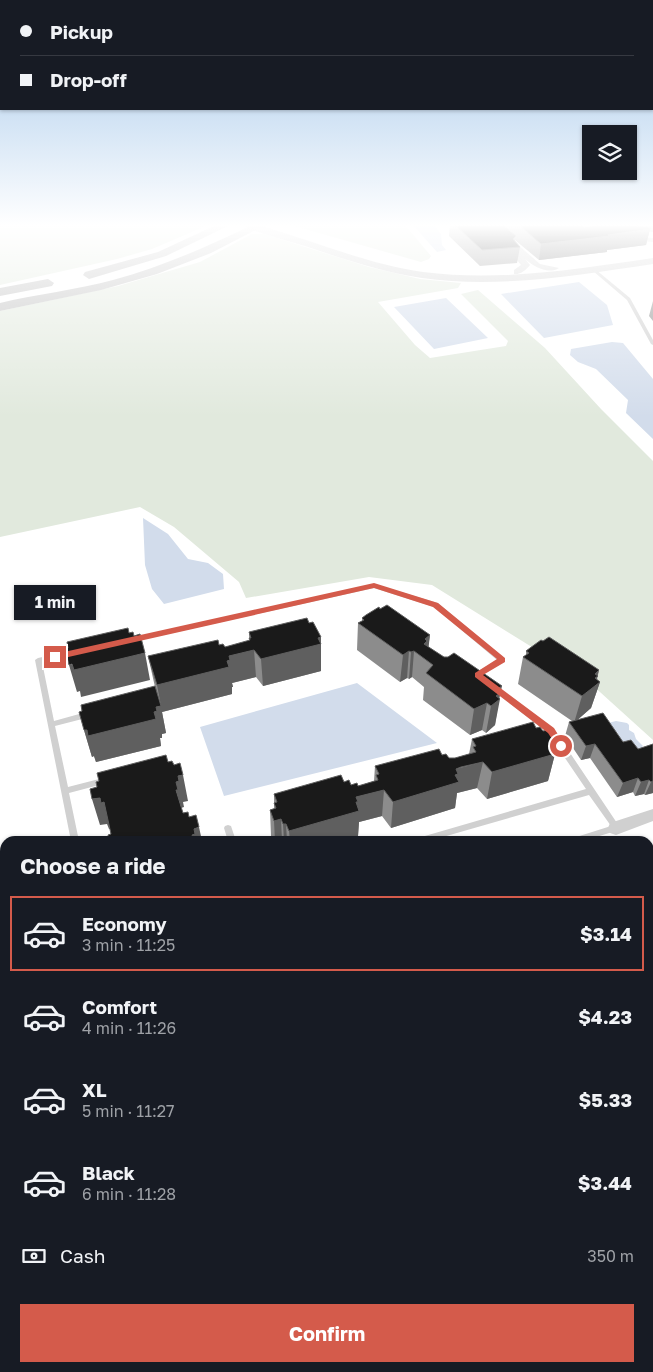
<!DOCTYPE html>
<html lang="en">
<head>
<meta charset="utf-8">
<style>
	body { margin:0; font-family:"Golos Text",sans-serif; background:#242831; color:#f1f3f6; height:100vh; display:flex; flex-direction:column; font-size:19px; white-space:nowrap }
	* { box-sizing:border-box; margin:0 }
	p { font-size:16px; color:#9ea1a6 }
	.icon { flex:none; width:28px; height:28px; fill:none; stroke:currentColor; stroke-width:2; stroke-linecap:round; stroke-linejoin:round }
	.map { position:relative; flex:1; overflow:hidden }
	.details { position:absolute; left:0px; top:836px; width:654px; height:536px; display:flex; flex-direction:column; background:#171b24; border-radius:15px 15px 0 0; box-shadow:0 1px 4px #0004 }
	.details>* { flex:none }
	.guide { position:absolute; left:0px; top:0px; width:654px; height:110px; box-shadow:0 1px 4px #0004; display:grid; align-content:center; height:110px; padding:0 20px; background:#171b24 }
	.controls { position:absolute; left:582px; top:125px; display:grid; gap:10px }
	.controls a { display:grid; place-items:center; width:55px; height:55px; border-radius:0px; background:#171b24; box-shadow:0 1px 4px #0004; font-size:25px }
	.end { position:absolute; width:22px; height:22px; margin:-11px; border:6px solid #d45b4b; background:#fff; box-shadow:0 0 0 2px #fff }
	.from { border-radius:50% }
	.bubble { position:absolute; height:35px; border-radius:0px; background:#171b24; box-shadow:0 1px 4px #0004; font-size:16px; font-weight:700; line-height:35px; text-align:center }
	.guide b { display:flex; align-items:center; gap:18px; height:48px; font-size:19px }
	.guide b+b { border-top:1px solid #363941 }
	.guide i { width:12px; height:12px; background:#f1f3f6 }
	ul { padding:0; list-style:none }
	li { display:flex; align-items:center; gap:15px; height:75px; margin:0 10px 8px; padding:0 10px; border:2px solid transparent; border-radius:0px }
	li div { flex:1 }
	li b { display:block; font-size:19px }
	li em { font-style:normal; font-weight:700 }
	li.active { border-color:#d45b4b }
	li>.icon { width:45px; height:45px; stroke-width:1.5 }
	h2 { padding:0 20px; font-size:22px; line-height:60px }
	.pay { display:flex; align-items:center; gap:12px; height:55px; padding:0 20px; font-size:19px }
	.pay p { margin-inline-start:auto }
	.action { display:flex; gap:10px; margin-top:auto; padding:10px 20px }
	.action a { flex:1; height:58px; border-radius:0px; background:#d45b4b; color:#fff; font-size:20px; font-weight:700; line-height:58px; text-align:center }
	.map>svg:first-child { display:block }
	.green { fill:#e1e9dd }
	.water { fill:#d2dceb }
	.lines { fill:none; stroke-linecap:round; stroke-linejoin:round }
	.service { fill:#d0d0d0; fill-rule:evenodd }
	.minor { fill:#d0d0d0; fill-rule:evenodd }
	.tertiary { fill:#d0d0d0; fill-rule:evenodd }
	.secondary { fill:#bdbdbd; fill-rule:evenodd }
	.motorway { fill:#9a9a9a; fill-rule:evenodd }
	.wall { fill:#8c8c8c }
	.shaded-wall { fill:#5f5f5f }
	.building { fill:#1a1a1a; stroke:#5f5f5f }
	.route { fill:#d45b4b }
</style>
</head>
<body>
<div class="map">
<svg width="653" height="1372" viewBox="0 0 653 1372">
	<rect width="100%" height="100%" fill="#fff"/>
	<path class="green" d="M0,225H208L152,249L117,259L0,285Z
		M291,225H405L431,256L429,259L421,262Z
		M252,234H264L369,267L420,279L461,283L458,288L378,302L415,345L430,358L506,346L508,341L461,294L478,290L545,348L601,409L653,461V740L590,683L432,585L369,577L246,598L239,582L174,527L140,507L0,537V311L118,286L200,262Z"/>
	<path class="water" d="M413,225H434L441,234L442,245L446,250L437,252Z
		M579,282L607,305L613,325L544,338L501,294Z
		M446,298L488,338L434,349L394,307Z
		M612,342L623,343L653,379V439L626,413L628,400L596,369L578,362L570,355L571,349Z
		M143,518L168,534L188,559L208,563L223,574L224,589L164,604L152,589L145,565Z
		M357,683L437,743L224,796L200,727Z
		M616,721L627,723L629,725V730L634,733L636,739L643,746L640,751L619,739L618,733L611,730L608,723Z
		M649,872H653V1096H649Z"/>
	<g class="lines">
		<path class="service" d="M593,269H595L630,298L653,340V345L651,344L627,300L593,271Z
			M374,584L438,603L504,658L505,660L504,662L482,675L483,677L482,679H478L474,675L475,673L497,660L434,607L374,588L132,642L129,640L132,638Z
			M75,650H77L78,652L77,654L42,662L54,721L90,711L92,712L94,714L92,716L90,717L55,726L68,787L103,778L106,779L107,781L106,783L103,784L69,793L79,841H71L35,660L38,658Z
			M494,685L554,729L619,826L620,828L619,830L583,841H569L570,839L611,826L589,795L429,841H414L415,839L418,838L586,789L548,733L492,690L491,688L492,686Z
			M228,825L231,826L236,841H228L224,828L225,826Z"/>
		<path class="minor" d="M626,236L653,238V242L629,240L625,238Z
			M503,237H509L540,264L559,268C548,275 533,266 525,259L530,265C526,270 520,275 514,274V270L521,265L512,254L516,252L503,241Z
			M653,809V821L616,835L610,833L608,828L610,823Z"/>
		<path class="tertiary" d="M244,225H259C313,241 367,264 423,272C500,282 577,269 653,258V264C577,275 499,289 422,278C382,272 343,259 305,246C292,242 252,232 244,225Z"/>
		<path class="secondary" d="M216,225H230L166,256L89,279L83,275L85,272L158,252Z
			M252,225H265L211,253L157,274L101,290L0,311V303C37,294 76,290 113,280C161,267 207,247 252,225Z
			M48,279L54,283L52,286L0,296V288Z
			M0,996L5,998V1029L0,1027Z
			M0,1188L5,1190V1247L0,1245Z
			M5,1356V1368H33L34,1372H0V1366Z
			M88,1368H122L123,1372H89Z"/>
		<path class="motorway" d="M618,225H653V232L620,228Z"/>
	</g>
	<path class="wall" d="M450,225H581L584,227L650,229L646,245L607,250V252L539,260L515,240V242L520,247L517,263L480,266L449,236Z
		M653,301V321L649,316Z
		M362,618L430,635L428,647L499,698L495,725L486,733L482,730L470,735L423,700L424,687L412,677L409,679L407,678L400,682L357,650L358,623L362,621Z
		M249,632L321,637V671L263,686L256,677L232,683L233,687H232V694L162,712L166,733L162,734V738H160L161,746L96,762L94,756L92,757L84,730L155,687L148,656L219,645L225,647L249,641Z
		M526,651L599,670L597,680L600,682L591,708L577,720L638,749L653,744V793L645,795L644,794L635,796L633,792L617,797L590,758L581,760L565,736L569,722L572,721L518,684L523,657L526,655Z
		M536,728L543,731L556,740L553,750L555,754L548,781L487,799L477,788L457,793L455,808L391,828L382,816L359,822L358,836L342,841H274L271,836L270,810L274,809V794L344,782L351,785L358,786L374,781L375,766L442,755L449,758H455L469,754L472,739Z"/>
	<path class="shaded-wall" d="M650,229L646,245L607,250V252L539,260L541,244Z
		M430,635L427,660L424,644L425,639Z
		M321,637V671L263,686L261,659Z
		M254,650L256,677L232,683L233,687H232V694L162,712L166,733L162,734V738H160L161,746L96,762L94,756L92,757L84,730L154,712L156,707L161,706L157,685L227,661L229,656Z
		M409,651L407,678L400,682L403,655Z
		M414,651L412,677L409,679L411,652Z
		M145,653L150,680L81,697L80,691L77,692L69,665Z
		M599,670L595,685L600,682L591,708L574,723L582,696L595,674Z
		M502,686L499,700L500,699L495,725L486,733L491,706L496,690Z
		M487,703L482,730L470,735L474,709Z
		M556,740L551,755L555,754L548,781L487,799L492,772L551,742Z
		M595,744L590,758L581,760L586,746Z
		M483,762L477,788L457,793L455,808L391,828L393,802L456,769Z
		M183,775L188,801L183,802L184,807L181,808L176,790V782L178,776Z
		M638,778L633,792L617,797L623,783Z
		M649,780L644,794L635,796L641,782Z
		M653,781V793L645,795L651,782Z
		M384,790L382,816L359,822L358,836L342,841H290L289,831L356,802V797Z
		M100,798L104,802L112,828L109,829L107,824L100,825L92,799Z
		M281,819L282,841H275L274,821Z
		M283,824H286L287,841H284Z
		M199,827L202,841H193L192,835L194,829Z"/>
	<path class="building" d="M455,225H503L516,236L513,239L520,247L482,250Z
		M519,225H581L584,227L598,225H631L650,227V229L608,235L610,236L541,244Z
		M387,605L430,635L425,639L427,641L424,644L444,657H448L454,653L502,686L496,690L500,693L496,696L500,699L491,706L487,703L474,709L426,673L433,665L414,651L411,652L409,651L403,655L358,623L364,620L362,618L366,615L379,607L380,609Z
		M307,618L309,623L313,622L321,637L318,638L321,644L261,659L254,650L229,656L230,660L227,661L229,667L157,685L148,656L218,640L219,645L223,644L225,647L250,640L249,638H251L249,632Z
		M128,628L129,633L133,632L134,636L140,634L145,653L74,670L72,664L69,665L65,649L68,648L67,642Z
		M549,637L599,670L595,674L598,676L595,678L600,682L582,696L523,657L529,653L526,651L530,648L541,640L543,641Z
		M155,686L161,706L156,707L157,711L154,712L156,719L88,736L87,730H84L79,712L82,711L81,705Z
		M603,713L623,742L631,740L638,749L653,744V781L651,782L649,780L641,782L638,778L623,783L595,744L586,746L569,722Z
		M533,722L536,728L540,727L543,731L548,730L556,740L551,742L553,746L550,747L555,754L492,772L483,762L461,767L456,769L458,774L455,775L459,782L393,802L384,790L356,797L358,802H356L359,811L289,831L286,824H283L281,819L274,821L270,810L276,808L274,803L277,802L274,794L341,775L344,782L349,780L351,785L357,783L358,786L378,780L376,775L379,774L375,766L439,749L442,755L446,754L449,758H455L476,752L473,747L476,746L472,739Z
		M166,755L168,762L172,761L174,765L180,763L183,775L178,776L179,781L176,782L178,790H176L183,813L188,812L189,817L196,815L199,827L194,829L195,834L192,835L194,841H107H109L108,835L111,834L104,802L101,803L100,798L92,799L90,789L97,787L96,782L99,781L97,773Z"/>
	<linearGradient id="sky" x2="0" y2="1"><stop stop-color="#9fc4e9"/><stop offset="0.54" stop-color="#fff"/><stop offset="1" stop-color="#fff" stop-opacity="0"/></linearGradient>
	<rect width="653" height="417" fill="url(#sky)"/>
	<path class="route" d="M374,583L438,603L505,658V662L483,675L554,728L565,746L564,748H558L548,733L475,677V673L497,659L433,607L374,588L55,660L51,657L55,654Z"/>
</svg>
<div class="controls">
<a><svg class="icon" aria-label="layers" viewBox="0 0 24 24"><path d="M12 4l9 5-9 5-9-5zM3 14l9 5 9-5"/></svg></a>
</div>
<i class="end from" style="left:561px;top:746px"></i>
<i class="end" style="left:55px;top:657px"></i>
<div class="bubble" style="left:14px;top:585px;width:82px">1 min</div>
<div class="guide">
<b><i class="from"></i>Pickup</b>
<b><i></i>Drop-off</b>
</div>
<section class="details">
<h2>Choose a ride</h2>
<ul>
<li class="active"><svg class="icon" aria-label="car" viewBox="0 0 24 24"><path d="M5 17H2v-5l4-1 3-4h7l3 4 3 1v5h-3M9 17h6M6 11h13"/><circle cx="7" cy="17" r="2"/><circle cx="17" cy="17" r="2"/></svg><div><b>Economy</b><p>3 min · 11:25</p></div><em>$3.14</em></li>
<li><svg class="icon" aria-label="car" viewBox="0 0 24 24"><path d="M5 17H2v-5l4-1 3-4h7l3 4 3 1v5h-3M9 17h6M6 11h13"/><circle cx="7" cy="17" r="2"/><circle cx="17" cy="17" r="2"/></svg><div><b>Comfort</b><p>4 min · 11:26</p></div><em>$4.23</em></li>
<li><svg class="icon" aria-label="car" viewBox="0 0 24 24"><path d="M5 17H2v-5l4-1 3-4h7l3 4 3 1v5h-3M9 17h6M6 11h13"/><circle cx="7" cy="17" r="2"/><circle cx="17" cy="17" r="2"/></svg><div><b>XL</b><p>5 min · 11:27</p></div><em>$5.33</em></li>
<li><svg class="icon" aria-label="car" viewBox="0 0 24 24"><path d="M5 17H2v-5l4-1 3-4h7l3 4 3 1v5h-3M9 17h6M6 11h13"/><circle cx="7" cy="17" r="2"/><circle cx="17" cy="17" r="2"/></svg><div><b>Black</b><p>6 min · 11:28</p></div><em>$3.44</em></li>
</ul>
<div class="pay"><svg class="icon" aria-label="cash" viewBox="0 0 24 24"><path d="M3 7h18v10H3z"/><circle cx="12" cy="12" r="2"/></svg>Cash<p>350 m</p></div>
<div class="action"><a>Confirm</a></div>
</section>
</div>
</body>
</html>
